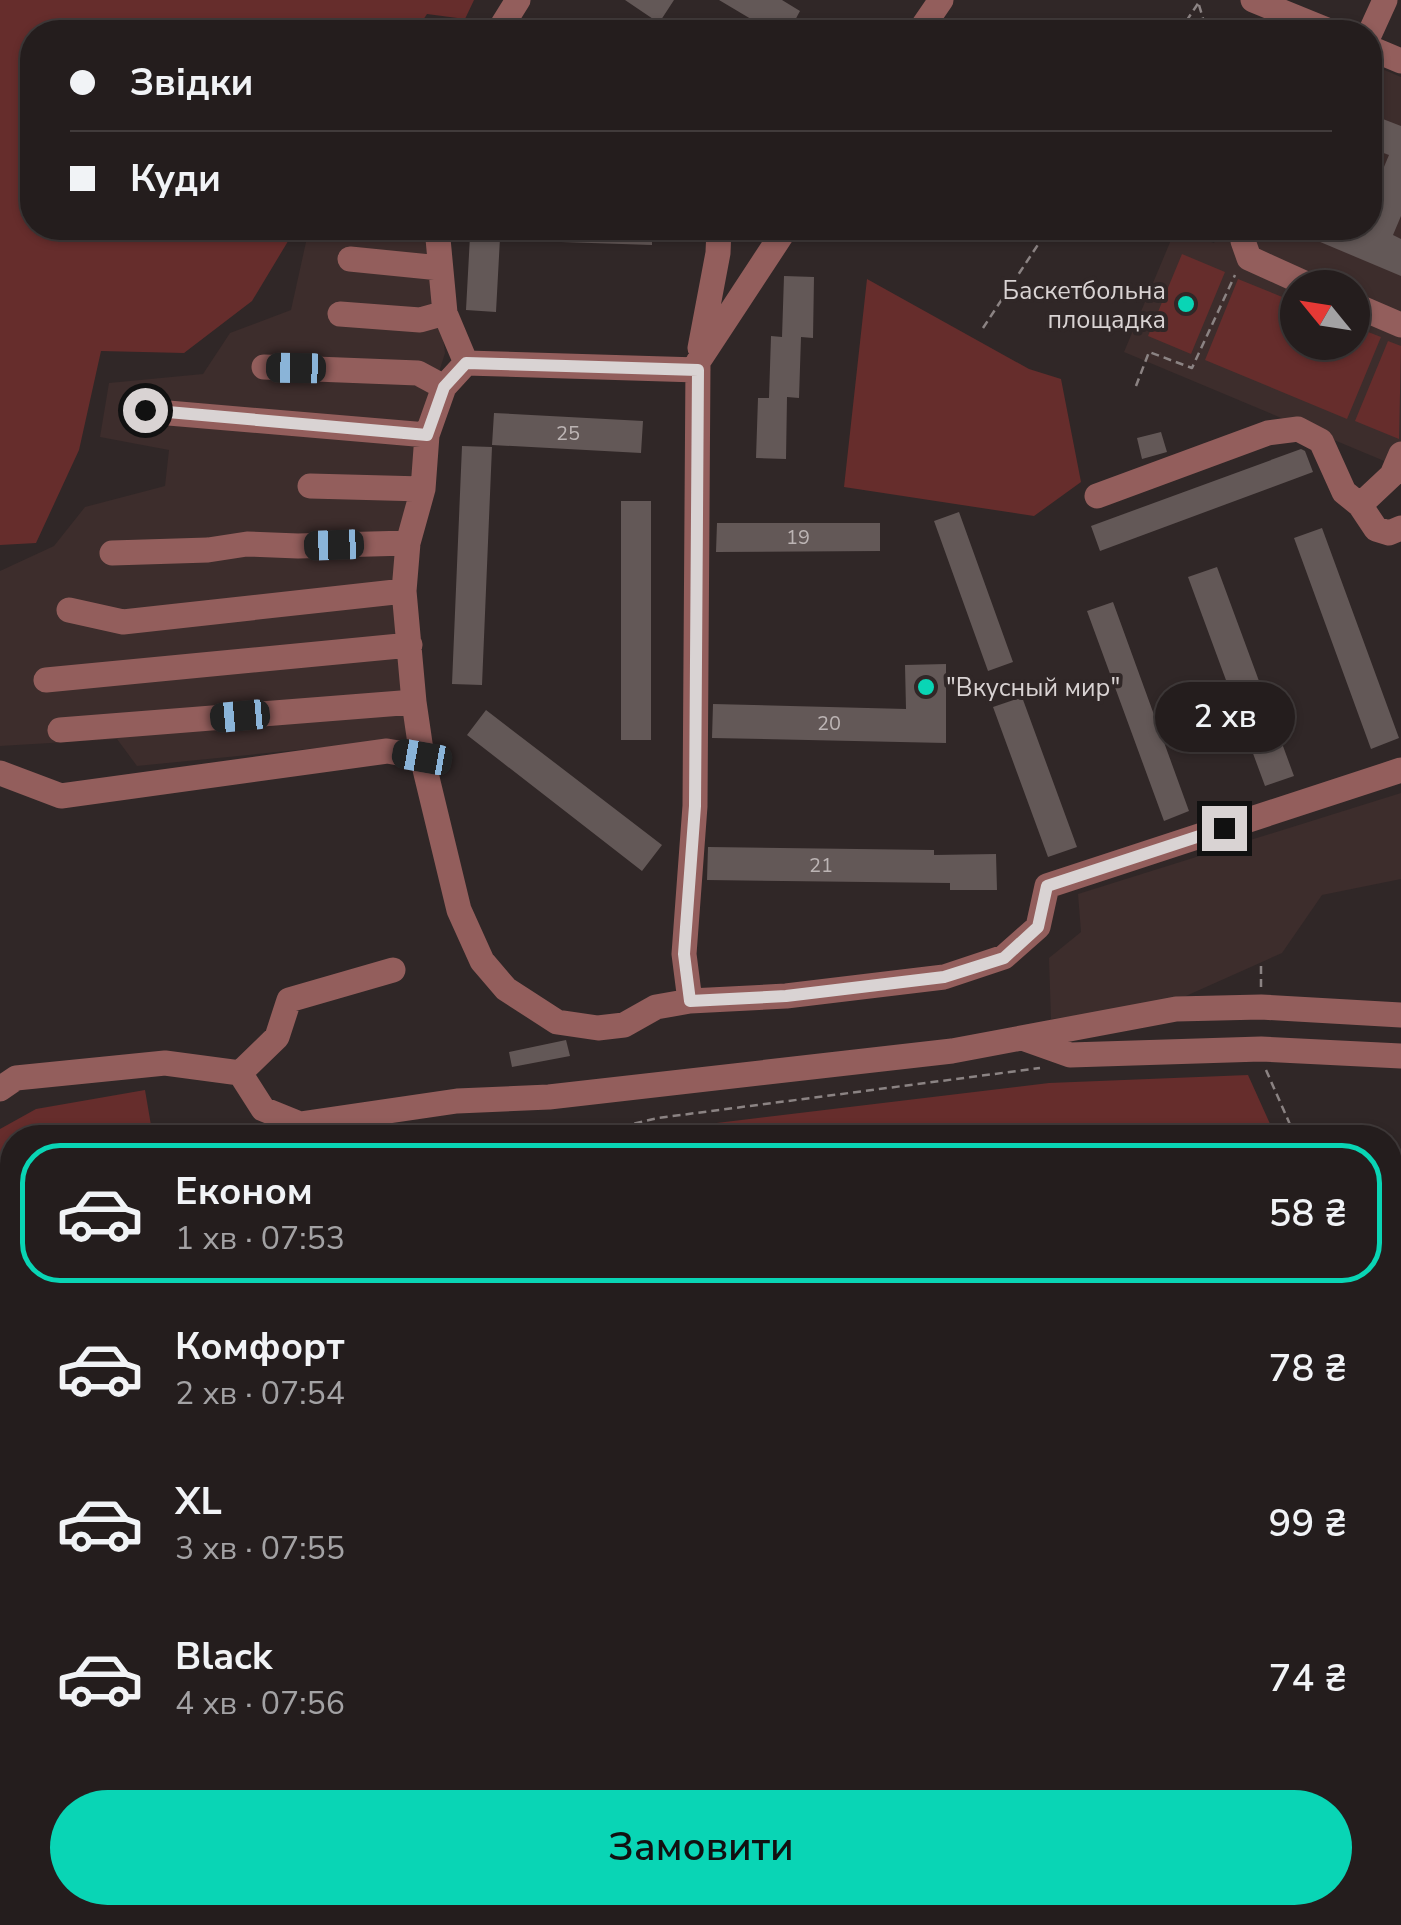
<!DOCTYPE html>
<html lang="uk">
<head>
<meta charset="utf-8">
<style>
	body { margin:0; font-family:"Nunito Sans",sans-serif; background:#302a2a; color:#f1f3f6; height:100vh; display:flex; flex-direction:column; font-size:38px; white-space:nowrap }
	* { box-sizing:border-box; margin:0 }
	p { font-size:32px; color:#a3a2a4 }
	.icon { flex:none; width:55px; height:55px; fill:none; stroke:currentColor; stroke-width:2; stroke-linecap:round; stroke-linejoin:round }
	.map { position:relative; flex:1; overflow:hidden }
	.side { position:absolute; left:0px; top:1125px; width:1402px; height:800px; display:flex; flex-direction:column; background:#241d1d; border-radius:40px 40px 0 0; box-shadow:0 2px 8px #0004,0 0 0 2px #413b3b }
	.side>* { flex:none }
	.guide { position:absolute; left:20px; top:20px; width:1362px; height:220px; border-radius:40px; box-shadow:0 2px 8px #0004,0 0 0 2px #413b3b; display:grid; align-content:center; height:220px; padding:0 50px; background:#241d1d }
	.needle { width:65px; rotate:300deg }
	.controls { position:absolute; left:1280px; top:270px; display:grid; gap:20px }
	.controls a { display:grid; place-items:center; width:90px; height:90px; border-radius:50%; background:#241d1d; box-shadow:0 2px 8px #0004,0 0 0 2px #413b3b; font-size:50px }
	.end { position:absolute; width:45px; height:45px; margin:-22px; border:12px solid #d9d3d3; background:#111; box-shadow:0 0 0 5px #111 }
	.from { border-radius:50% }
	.bubble { position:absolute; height:70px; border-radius:35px; background:#241d1d; box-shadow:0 2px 8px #0004,0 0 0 2px #413b3b; font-size:32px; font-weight:600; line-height:70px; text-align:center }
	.car { position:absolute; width:30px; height:60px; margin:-30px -15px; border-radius:12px; box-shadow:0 0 8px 2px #0007; background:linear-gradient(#222 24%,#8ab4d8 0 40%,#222 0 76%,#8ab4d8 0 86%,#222 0) }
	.guide b { display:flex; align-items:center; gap:35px; height:95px; font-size:38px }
	.guide b+b { border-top:2px solid #413b3b }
	.guide i { width:25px; height:25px; background:#f1f3f6 }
	ul { padding:18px 0 0; list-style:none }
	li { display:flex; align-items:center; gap:30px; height:140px; margin:0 20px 15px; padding:0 30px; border:5px solid transparent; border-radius:40px }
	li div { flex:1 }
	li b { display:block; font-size:38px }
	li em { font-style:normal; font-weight:600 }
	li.selected { border-color:#09d5b5 }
	li>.icon { width:90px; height:90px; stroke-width:1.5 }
	.button { display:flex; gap:20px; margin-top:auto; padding:20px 50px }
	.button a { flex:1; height:115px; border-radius:60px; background:#09d5b5; color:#111; font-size:40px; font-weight:600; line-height:115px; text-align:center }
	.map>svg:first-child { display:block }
	.built { fill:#3d2d2c; fill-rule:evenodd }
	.green { fill:#662d2c }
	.building { fill:#635857 }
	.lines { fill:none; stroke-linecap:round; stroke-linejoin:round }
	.path { stroke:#8b8383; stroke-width:2.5; stroke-dasharray:8 5; stroke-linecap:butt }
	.minor { stroke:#935e5c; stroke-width:25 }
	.highway { stroke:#f6c0bc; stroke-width:30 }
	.route { stroke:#d9d3d3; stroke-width:12 }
	.poi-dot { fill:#09d5b5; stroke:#302727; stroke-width:4 }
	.labels { text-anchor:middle; stroke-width:8; stroke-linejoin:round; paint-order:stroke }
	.number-label { font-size:20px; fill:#bcb4b4 }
	.poi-label { font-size:25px; fill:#d9d3d3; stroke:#302727; text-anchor:end }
</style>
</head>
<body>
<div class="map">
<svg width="1401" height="1925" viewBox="0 0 1401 1925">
	<rect width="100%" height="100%" fill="#302727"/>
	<path class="built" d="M1370,64L1401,77V468L1124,352L1176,228L1214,243L1221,228H1370ZM1298,288H1352V342H1298Z
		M317,228H452L433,258L445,353L426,414L418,465L408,739L137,766L117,739L0,746V571L54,546L85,507L165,486L169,450L100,437L109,383L203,374L230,333L291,310L308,233Z
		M1401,793V879L1322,895L1282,953L1168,1004L1051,1019L1049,958L1081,932L1078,894Z
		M1390,1422L1401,1423V1925H433L439,1912H1390Z"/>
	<path class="green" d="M0,0H474L465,19L427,14L415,32H32V228H296L252,301L184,353L101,351L79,450L36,543L0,545Z
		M1182,254L1225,272L1191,354L1148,336Z
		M867,279L1029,369L1061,379L1081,482L1034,516L844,487Z
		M1238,279L1297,303L1298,342H1352L1353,326L1381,337L1347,419L1205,360Z
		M1388,341L1401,346L1399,439L1355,421Z
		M1248,1075L1276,1137H601L1049,1083Z
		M145,1090L153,1137L12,1138V1258L0,1262V1129L36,1109Z
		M12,1368V1540L0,1545V1369Z"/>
	<path class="building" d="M625,0H674L659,23Z
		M719,0H782L800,11L793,24L808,32H773Z
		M1370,114L1401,126V216L1393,235L1401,239V276L1287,228H1370V200L1389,155L1370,148Z
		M501,228H652V245L501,240Z
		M470,236L500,238L496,312L466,310Z
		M784,276L814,277L813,338L801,337L799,398L787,397L786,459L756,458L758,398H769L771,336L782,337Z
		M494,413L643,421L641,453L492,445Z
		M1161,432L1167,452L1142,459L1137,438Z
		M462,446L492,447L482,685L452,684Z
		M1301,449L1305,451L1313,472L1100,551L1091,526Z
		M621,501H651V740H621Z
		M959,512L1013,662L988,671L934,521Z
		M717,523H880V551L716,552Z
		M1322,528L1399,738L1371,749L1294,538Z
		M1217,567L1294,776L1265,786L1188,577Z
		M1113,602L1189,811L1164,821L1087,611Z
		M946,664V743L712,738L713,704L906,709L905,665Z
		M1022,697L1077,847L1048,857L993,707Z
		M486,710L662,845L642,871L467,735Z
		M708,847L934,850V855L996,854L997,890H950V883L707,880Z
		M566,1040L570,1056L512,1067L509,1052Z
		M490,1912H619L642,1925H512Z
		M842,1912H933L926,1925H864Z"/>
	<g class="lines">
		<path class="path" d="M1199,5L1207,32
			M1179,32L1199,2
			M983,328L1049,228
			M1136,386L1149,352L1192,368L1235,275
			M1261,966V988
			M1266,1070L1296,1138
			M571,1138L658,1118L1040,1068
			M0,1281L12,1278"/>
		<path class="minor" d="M1253,0L1332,32
			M498,32L518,0
			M919,32L941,0
			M1370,33L1385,0
			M1370,48L1401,61
			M437,228L445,313L466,363L698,370
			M1249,228L1243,241L1249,258L1315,288
			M350,259L440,268
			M1352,304L1401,325
			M340,314L420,320L445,313
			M700,348L718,253L719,228
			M466,363L444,387L427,435L423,489L408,543L404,591L414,702L422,757L459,910L482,961L506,989L557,1022L598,1028L624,1025L656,1007L690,1001L786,996L944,977L1004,957L1038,927L1047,886L1401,770
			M264,367L418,373L444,387
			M145,411L427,435
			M310,486L423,489
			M1097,496L1268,433L1298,429L1321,441L1344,492L1360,505L1392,475L1401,454
			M1360,505L1376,529L1389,533L1401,528
			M112,553L208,550L247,544L298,546L408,543
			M69,610L123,622L404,591
			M46,680L410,645
			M60,730L414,702
			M0,773L61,796L387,751L422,757
			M690,1001L684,954L695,806L698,362L786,228
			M1025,1039L1070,1055L1261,1049L1401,1056
			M240,1073L277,1037L289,1000L393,970
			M0,1089L16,1078L165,1063L240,1073L263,1109L300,1124L457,1101L549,1097L952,1051L1176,1009L1261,1007L1401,1015
			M1077,1912L1085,1917L1087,1912
			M362,1925L367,1912"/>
		<path class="highway" d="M1390,1364L1401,1365
			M0,1588L12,1583"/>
	</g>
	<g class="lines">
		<path class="route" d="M145,410L427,435L444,387L466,363L698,370L695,806L684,954L690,1001L786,996L944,977L1004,958L1038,927L1047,886L1224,828"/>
	</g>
	<g class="poi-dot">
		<circle cx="1186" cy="304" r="10"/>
		<circle cx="926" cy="687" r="10"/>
	</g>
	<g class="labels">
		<g class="number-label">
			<text x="568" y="440">25</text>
			<text x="798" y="544">19</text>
			<text x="829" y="730">20</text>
			<text x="821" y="872">21</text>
		</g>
		<g class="poi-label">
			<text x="1166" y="299">Баскетбольна<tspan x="1166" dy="29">площадка</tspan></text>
			<text x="946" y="696" text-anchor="start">"Вкусный мир"</text>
		</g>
	</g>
</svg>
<div class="controls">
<a><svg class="needle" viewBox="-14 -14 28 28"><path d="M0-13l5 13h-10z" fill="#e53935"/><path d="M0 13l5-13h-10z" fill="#a3a2a4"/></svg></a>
</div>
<i class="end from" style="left:145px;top:410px"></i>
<i class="end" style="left:1224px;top:828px"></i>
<div class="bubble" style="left:1155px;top:682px;width:140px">2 хв</div>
<i class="car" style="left:296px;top:368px;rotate:271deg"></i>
<i class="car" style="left:334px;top:545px;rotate:268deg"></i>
<i class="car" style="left:240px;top:716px;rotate:265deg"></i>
<i class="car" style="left:422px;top:757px;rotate:280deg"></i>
<div class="guide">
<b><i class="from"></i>Звідки</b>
<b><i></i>Куди</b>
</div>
<section class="side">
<ul>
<li class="selected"><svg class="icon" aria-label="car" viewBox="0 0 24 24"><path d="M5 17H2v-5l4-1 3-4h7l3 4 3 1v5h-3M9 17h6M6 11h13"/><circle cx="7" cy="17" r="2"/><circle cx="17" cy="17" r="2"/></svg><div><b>Економ</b><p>1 хв · 07:53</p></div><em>58 ₴</em></li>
<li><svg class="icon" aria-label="car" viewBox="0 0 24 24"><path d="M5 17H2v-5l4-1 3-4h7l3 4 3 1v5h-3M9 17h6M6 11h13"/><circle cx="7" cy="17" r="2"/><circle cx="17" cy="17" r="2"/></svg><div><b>Комфорт</b><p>2 хв · 07:54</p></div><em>78 ₴</em></li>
<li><svg class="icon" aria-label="car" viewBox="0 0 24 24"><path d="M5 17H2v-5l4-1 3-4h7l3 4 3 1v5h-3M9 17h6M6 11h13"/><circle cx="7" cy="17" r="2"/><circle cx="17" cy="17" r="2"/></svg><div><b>XL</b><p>3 хв · 07:55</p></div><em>99 ₴</em></li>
<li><svg class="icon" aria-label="car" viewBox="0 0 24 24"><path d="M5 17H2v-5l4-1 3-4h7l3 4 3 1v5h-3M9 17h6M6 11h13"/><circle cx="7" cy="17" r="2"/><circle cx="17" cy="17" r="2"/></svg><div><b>Black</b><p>4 хв · 07:56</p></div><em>74 ₴</em></li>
</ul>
<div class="button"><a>Замовити</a></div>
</section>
</div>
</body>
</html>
